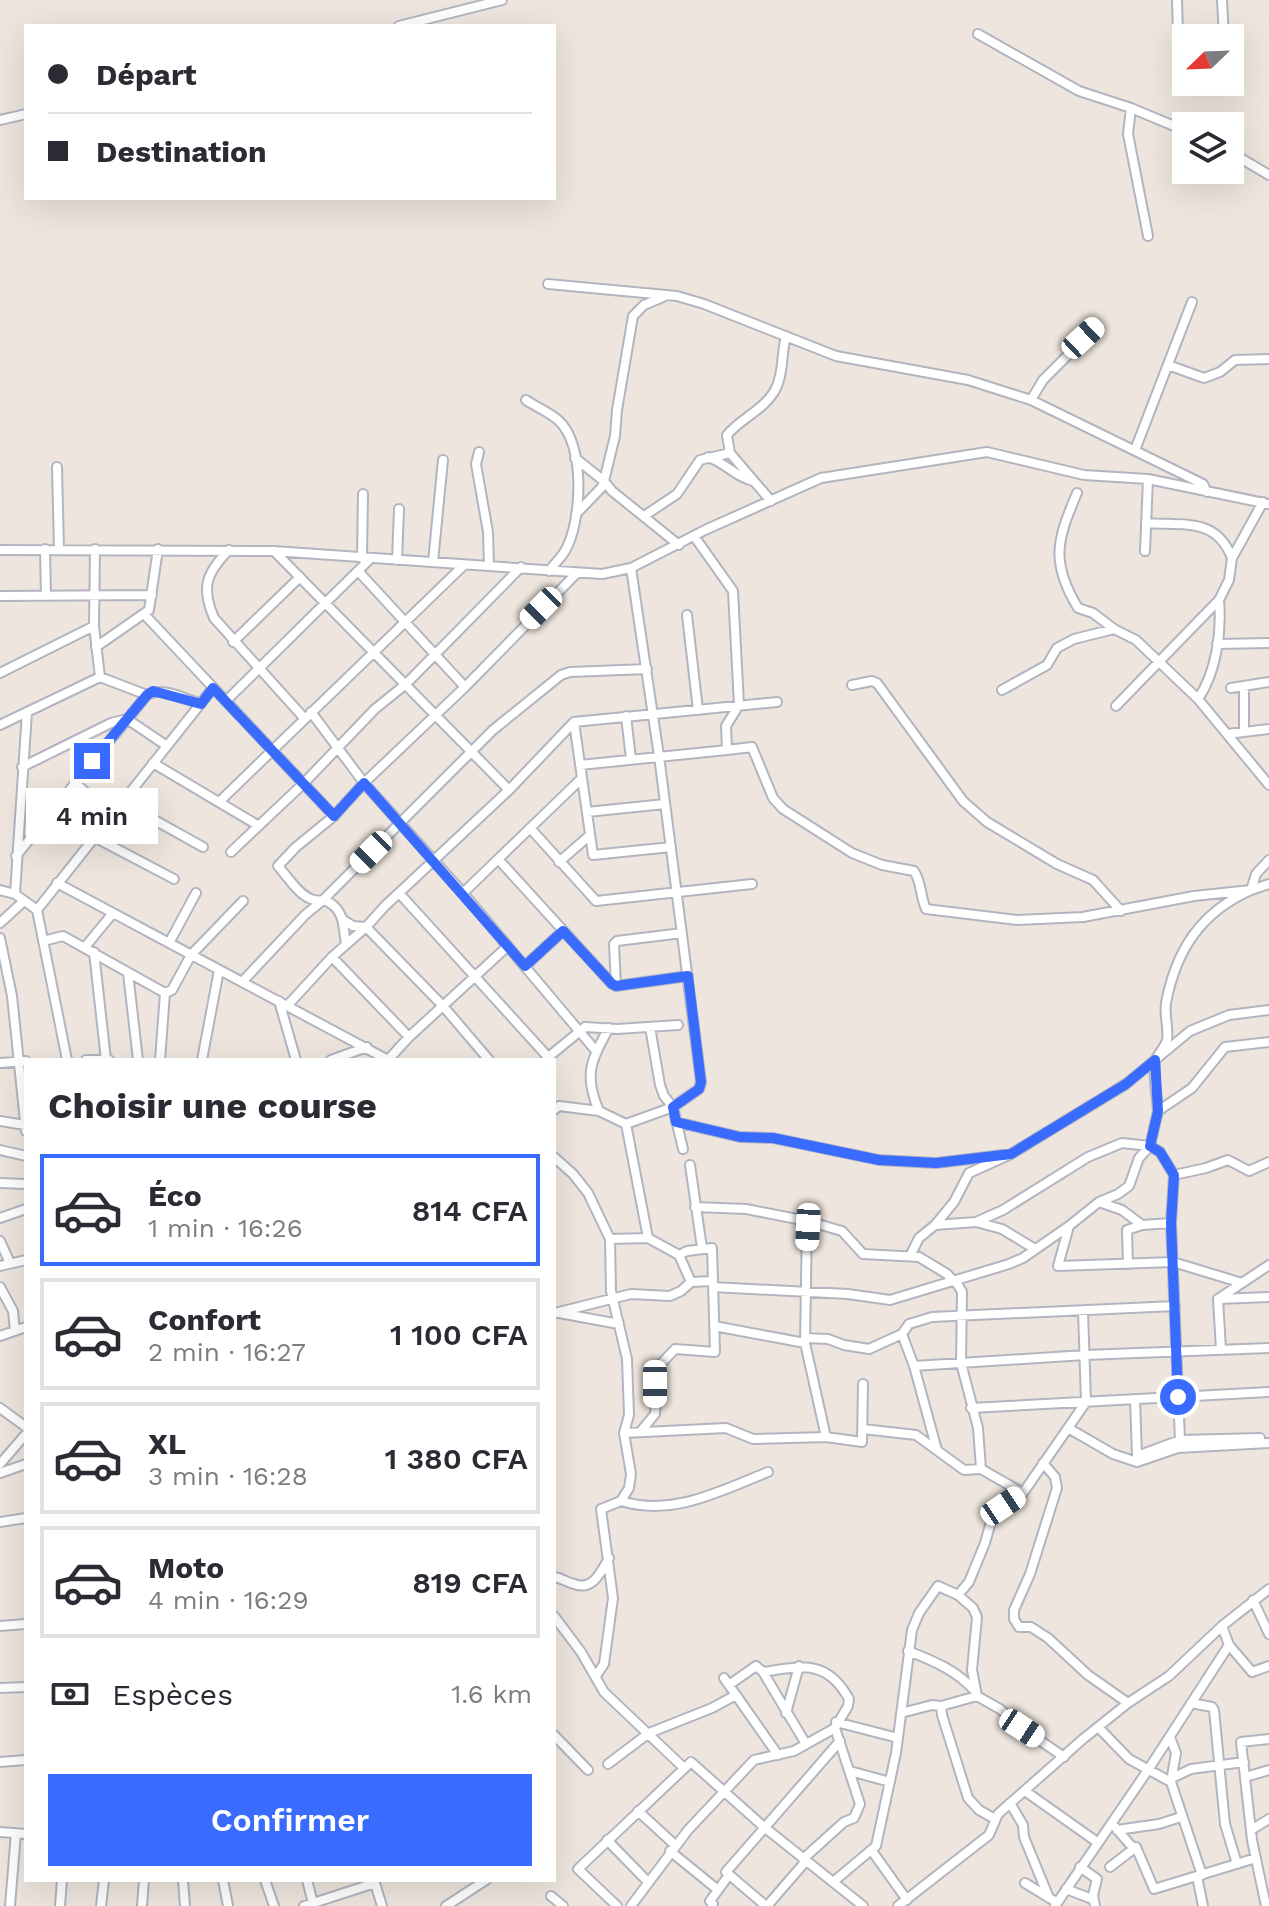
<!DOCTYPE html>
<html lang="fr">
<head>
<meta charset="utf-8">
<style>
	body { margin:0; font-family:"Work Sans",sans-serif; background:#f7f7f7; color:#2b2b33; height:100vh; display:flex; flex-direction:column; font-size:30px; white-space:nowrap }
	* { box-sizing:border-box; margin:0 }
	p { font-size:26px; color:#7c7c81 }
	.icon { flex:none; width:44px; height:44px; fill:none; stroke:currentColor; stroke-width:2; stroke-linecap:round; stroke-linejoin:round }
	.map { position:relative; flex:1; overflow:hidden }
	.drawer { position:absolute; left:24px; top:1058px; width:532px; height:824px; display:flex; flex-direction:column; background:#fff; border-radius:0px; box-shadow:0 8px 32px #0002 }
	.drawer>* { flex:none }
	.banner { position:absolute; left:24px; top:24px; width:532px; height:176px; border-radius:0px; box-shadow:0 8px 32px #0002; display:grid; align-content:center; height:176px; padding:0 24px; background:#fff }
	.needle { width:52px; rotate:247deg }
	.tools { position:absolute; left:1172px; top:24px; display:grid; gap:16px }
	.tools a { display:grid; place-items:center; width:72px; height:72px; border-radius:0px; background:#fff; box-shadow:0 8px 32px #0002; font-size:40px }
	.end { position:absolute; width:36px; height:36px; margin:-18px; border:10px solid #3a6bff; background:#fff; box-shadow:0 0 0 4px #fff }
	.from { border-radius:50% }
	.bubble { position:absolute; height:56px; border-radius:0px; background:#fff; box-shadow:0 8px 32px #0002; font-size:26px; font-weight:600; line-height:56px; text-align:center }
	.car { position:absolute; width:24px; height:48px; margin:-24px -12px; border-radius:10px; box-shadow:0 0 6px 2px #0007; background:linear-gradient(#fff 24%,#345 0 40%,#fff 0 76%,#345 0 86%,#fff 0) }
	.banner b { display:flex; align-items:center; gap:28px; height:76px; font-size:30px }
	.banner b+b { border-top:2px solid #e1e1e2 }
	.banner i { width:20px; height:20px; background:#2b2b33 }
	ul { padding:0; list-style:none }
	li { display:flex; align-items:center; gap:24px; height:112px; margin:0 16px 12px; padding:0 8px; border:4px solid #e1e1e2; border-radius:0px }
	li div { flex:1 }
	li b { display:block; font-size:30px }
	li em { font-style:normal; font-weight:600 }
	li.current { border-color:#3a6bff }
	li>.icon { width:72px; height:72px; stroke-width:1.5 }
	h2 { padding:0 24px; font-size:36px; line-height:96px }
	.pay { display:flex; align-items:center; gap:20px; height:88px; padding:0 24px; font-size:30px }
	.pay p { margin-inline-start:auto }
	.cta { display:flex; gap:16px; margin-top:auto; padding:16px 24px }
	.cta a { flex:1; height:92px; border-radius:0px; background:#3a6bff; color:#fff; font-size:32px; font-weight:600; line-height:92px; text-align:center }
	.map>svg:first-child { display:block }
	.lines { fill:none; stroke-linecap:round; stroke-linejoin:round }
	.minor-casing { stroke:#b2b5c0; stroke-width:12 }
	.minor { stroke:#fff; stroke-width:8 }
	.route { stroke:#3a6bff; stroke-width:10 }
</style>
</head>
<body>
<div class="map">
<svg width="1269" height="1906" viewBox="0 0 1269 1906">
	<rect width="100%" height="100%" fill="#eee6de"/>
	<g class="lines">
		<g class="minor-casing">
			<path id="minor" d="M1177,0L1179,64
				M1222,0L1224,38
				M399,26L502,0
				M978,34L1079,91L1131,108L1186,131
				M1131,108L1128,134L1148,236
				M0,120L26,114
				M1230,152L1269,175
				M548,284L677,296L704,304L836,356L968,380L1031,400L1203,484L1207,492
				M663,297L644,305L633,316L617,410L615,436L604,481L612,491L679,545
				M1168,365L1204,378L1220,372L1235,360L1269,359
				M526,400C536,407 549,412 558,420C586,444 582,522 565,551C561,558 554,564 549,571
				M1031,400L1043,380L1097,326
				M1135,450L1192,302
				M479,452L476,464L488,532L489,566
				M708,457C726,463 735,477 753,481
				M575,458L604,481L602,487L576,514
				M57,467L59,549
				M1077,493C1057,540 1050,562 1078,608L1093,613L1114,629L1136,640L1198,699L1269,785
				M771,501L730,453L727,435C740,419 763,410 774,392C784,375 781,354 786,336
				M644,516L677,494L700,460L730,453
				M1146,523C1184,526 1216,517 1232,558
				M45,549L46,596
				M95,549L94,626L100,677
				M0,550L274,551L602,574L631,568L705,530L821,478L987,452L1084,475L1148,479L1269,504
				M229,550C206,573 201,588 214,618L305,719
				M274,551L509,790
				M1145,551L1148,479
				M362,558L363,494
				M397,560L399,509
				M433,562L443,460
				M359,572L465,687
				M0,596L152,595
				M144,614L334,816
				M687,615L698,710
				M233,642L300,577
				M1217,644L1269,643
				M96,647L149,610L158,549
				M0,673L94,626
				M852,685L872,681L877,683L963,801L987,822L1057,864L1093,880L1121,911
				M1231,688L1269,682
				M1002,690L1047,665L1057,648L1074,639L1114,629
				M1198,699C1216,673 1222,632 1219,600
				M226,701L371,558
				M1116,706L1219,600L1229,580L1232,558L1263,502
				M311,712L364,783L465,687L577,573
				M626,716L631,759
				M0,725L100,677L147,695
				M1244,732V686
				M1227,734L1269,729
				M727,750L752,747L773,798L783,809L852,853L882,865L914,871C922,883 920,896 926,909L1017,920L1083,917L1194,896L1251,890L1269,884
				M153,763L259,826
				M580,765L727,750L726,726L739,705L733,591L694,536
				M22,767L111,723L127,719L167,746
				M75,783L112,815
				M122,802L203,847
				M219,802L464,565
				M587,812L665,804
				M530,828L596,901L752,884
				M94,837L174,879
				M671,847L593,855L574,722L777,702
				M231,852L304,783L375,709L406,684L521,567
				M16,856L147,695C162,686 185,699 201,704
				M498,859L612,984L616,986L688,976
				M559,862L590,835
				M57,883L388,1060
				M0,890L15,894L37,910L67,1060
				M399,893L548,1057
				M463,893L582,778
				M15,894L27,712
				M37,910L213,688
				M343,920L353,926L366,927L443,1006L489,1060
				M0,923L24,901
				M0,938L12,996L26,1131
				M43,941L63,936L165,993
				M169,943L196,893
				M346,944C343,929 345,912 330,903C324,899 317,902 311,899C298,894 287,876 278,866L296,847L334,816L364,783L463,893L596,1051
				M85,947L113,913
				M94,952L106,1060
				M332,957L409,1037L388,1060
				M525,966L563,931
				M128,973L138,1060
				M242,982L305,915L323,900L493,730L561,675L570,672L647,669
				M616,986L614,944L617,941L682,933
				M165,993L172,990L191,955L243,901
				M279,1001L296,1060
				M287,1006L332,957L366,927L385,906L509,790L574,722
				M650,1027L660,1085L664,1096L673,1107L683,1149
				M409,1037L508,946
				M546,1059L585,1027L617,1029L678,1025
				M86,1060H109
				M160,1060L165,993
				M202,1060L219,970
				M331,1060L367,1047
				M0,1063L26,1061
				M554,1110L559,1106L599,1111L626,1124L673,1107L699,1089L701,1082L659,756L631,568
				M599,1111C584,1076 590,1061 609,1028
				M1158,1111C1157,1095 1153,1078 1155,1062C1157,1054 1165,1048 1167,1040C1169,1029 1164,1015 1166,1003C1176,950 1201,912 1251,890L1256,874L1269,860
				M0,1121L25,1125
				M676,1122L740,1137L773,1138L879,1160L936,1163L1003,1155
				M626,1124L648,1238
				M0,1150L26,1156
				M554,1157L573,1174L588,1193L610,1239L611,1291L627,1359L629,1415L624,1433L631,1474L629,1488L621,1501L601,1509L613,1598L604,1664L596,1676
				M690,1165L702,1248
				M1174,1175L1206,1168L1228,1160L1249,1171L1269,1162
				M0,1183L26,1184
				M1099,1202L1122,1210L1142,1225L1171,1223
				M695,1207L746,1209L807,1221L805,1343L826,1437
				M0,1218L26,1209
				M807,1221L842,1231L863,1254L919,1257L947,1274L958,1285L962,1292L961,1363L978,1428L981,1469
				M976,1222L1002,1229L1035,1249
				M935,1225L954,1202L969,1173L1011,1154L1126,1084L1190,1031L1229,1015L1269,1010
				M610,1239L648,1238L679,1255L687,1251L712,1248L715,1352L675,1349L658,1367L655,1414L641,1431
				M0,1241L10,1263
				M679,1255L691,1282
				M910,1256L919,1238L935,1225L976,1222L1003,1210L1088,1157L1122,1143L1150,1146L1160,1152L1174,1175L1171,1223L1180,1440
				M1128,1264L1127,1230L1142,1225
				M0,1266L26,1260
				M1242,1283L1173,1262L1058,1266L1069,1226L1099,1202L1118,1194L1129,1186L1139,1158L1150,1146L1158,1111L1192,1088L1225,1047L1269,1042
				M0,1287L13,1311L15,1331
				M713,1287L848,1294L890,1300L1009,1264L1023,1258L1069,1226
				M1218,1299L1269,1265
				M1218,1299L1221,1350
				M1219,1299L1269,1297
				M555,1313L631,1294L670,1296L681,1291L691,1282L712,1281
				M559,1313L619,1324
				M714,1326L805,1343
				M902,1334L914,1366L937,1450
				M0,1336L26,1327
				M805,1338L828,1339L844,1345L869,1349L902,1334L909,1324L932,1317L1175,1306
				M914,1366L1085,1355L1269,1348
				M1135,1399L1137,1456L1180,1440L1260,1438
				M0,1408L26,1427
				M971,1408L1269,1392
				M1068,1428L1113,1454L1137,1462L1178,1448L1269,1443
				M863,1429L916,1435L964,1470L981,1469L1023,1493
				M624,1433L726,1428L753,1439L826,1437L862,1442L863,1384
				M1043,1463L1055,1477L1057,1488L1030,1574L1014,1610V1619L1019,1627H1031L1048,1638L1088,1675L1128,1703
				M0,1464L26,1434
				M0,1473L26,1464
				M621,1501C672,1517 720,1491 768,1472
				M0,1522L26,1518
				M554,1577C562,1578 566,1582 574,1584C593,1591 601,1572 609,1558
				M958,1595L973,1608L977,1617L972,1670L977,1696L1000,1709L1022,1728L1064,1757
				M1253,1600L1269,1634
				M554,1616L581,1652L604,1692L684,1768
				M0,1626L26,1624
				M1222,1626L1229,1645L1252,1672L1269,1666
				M908,1651C934,1661 956,1670 975,1691
				M763,1672C802,1666 827,1659 849,1699L848,1706L835,1728L860,1804L854,1818L844,1822L803,1859
				M724,1678L778,1755
				M729,1685L756,1666L763,1672L806,1744
				M0,1688L26,1687
				M977,1696L941,1706L942,1715L968,1798L979,1810L995,1819
				M1191,1703L1212,1707L1214,1710L1225,1824L1237,1864
				M786,1713L799,1666
				M901,1713L932,1705L941,1706
				M836,1722L898,1738
				M1098,1727L1129,1759L1171,1782
				M554,1735L588,1770
				M1170,1737L1176,1753L1171,1782L1202,1875
				M0,1762L26,1760
				M608,1764L649,1733L712,1708L736,1695
				M850,1771L890,1782
				M1245,1777L1269,1770
				M1172,1778L1191,1769L1244,1762
				M1025,1791L1097,1842
				M1010,1803L1023,1825L1024,1837L1049,1898L1057,1902
				M638,1811L675,1845
				M1114,1826L1134,1849
				M1117,1830L1159,1824L1181,1817
				M1251,1830L1269,1819
				M0,1832L26,1834
				M607,1840L648,1882
				M670,1851L718,1890
				M872,1851L907,1900
				M1080,1867L1097,1879L1093,1895L1095,1906
				M1110,1867L1136,1847L1154,1889L1256,1858
				M1197,1876L1203,1906
				M183,1880L185,1906
				M223,1880L228,1906
				M265,1880L274,1906
				M307,1880L313,1903
				M374,1880L382,1906
				M833,1882L876,1846L896,1753L912,1630L919,1613L938,1586L958,1595L969,1582L985,1543L992,1518L1003,1506L1023,1493L1086,1402L1083,1311
				M1025,1883L1048,1897
				M1066,1889L1092,1899
				M551,1896L563,1906
				M10,1906L16,1833
				M60,1906L62,1880
				M101,1906L104,1880
				M142,1906L144,1880
				M304,1906L375,1883
				M446,1906L486,1880
				M617,1906L578,1869L691,1762L764,1827L863,1906
				M631,1906L688,1830L754,1760L794,1751L835,1728
				M712,1906L713,1904L710,1901L729,1875
				M766,1906L726,1872L840,1741
				M767,1906L806,1861
				M898,1906L989,1835L998,1814L1083,1739L1128,1703L1169,1676L1222,1626L1269,1589
				M1055,1906L1148,1770L1229,1645
				M1266,1906L1252,1840L1241,1742L1269,1739"/>
		</g>
		<use href="#minor" class="minor"/>
	</g>
	<g class="lines">
		<path class="route" d="M92,761L147,695L153,691L201,704L213,688L334,816L364,783L525,966L563,931L612,984L616,986L688,976L701,1082L699,1089L673,1107L676,1122L740,1137L773,1138L879,1160L936,1163L1011,1154L1126,1084L1155,1060L1158,1111L1150,1146L1160,1152L1174,1175L1171,1223L1178,1397"/>
	</g>
</svg>
<div class="tools">
<a><svg class="needle" viewBox="-14 -14 28 28"><path d="M0-13l5 13h-10z" fill="#e53935"/><path d="M0 13l5-13h-10z" fill="#7c7c81"/></svg></a>
<a><svg class="icon" aria-label="layers" viewBox="0 0 24 24"><path d="M12 4l9 5-9 5-9-5zM3 14l9 5 9-5"/></svg></a>
</div>
<i class="end from" style="left:1178px;top:1397px"></i>
<i class="end" style="left:92px;top:761px"></i>
<div class="bubble" style="left:26px;top:788px;width:132px">4 min</div>
<i class="car" style="left:1083px;top:338px;rotate:47deg"></i>
<i class="car" style="left:541px;top:608px;rotate:225deg"></i>
<i class="car" style="left:371px;top:852px;rotate:225deg"></i>
<i class="car" style="left:808px;top:1227px;rotate:183deg"></i>
<i class="car" style="left:655px;top:1384px;rotate:180deg"></i>
<i class="car" style="left:1003px;top:1506px;rotate:56deg"></i>
<i class="car" style="left:1022px;top:1728px;rotate:123deg"></i>
<div class="banner">
<b><i class="from"></i>Départ</b>
<b><i></i>Destination</b>
</div>
<section class="drawer">
<h2>Choisir une course</h2>
<ul>
<li class="current"><svg class="icon" aria-label="car" viewBox="0 0 24 24"><path d="M5 17H2v-5l4-1 3-4h7l3 4 3 1v5h-3M9 17h6M6 11h13"/><circle cx="7" cy="17" r="2"/><circle cx="17" cy="17" r="2"/></svg><div><b>Éco</b><p>1 min · 16:26</p></div><em>814 CFA</em></li>
<li><svg class="icon" aria-label="car" viewBox="0 0 24 24"><path d="M5 17H2v-5l4-1 3-4h7l3 4 3 1v5h-3M9 17h6M6 11h13"/><circle cx="7" cy="17" r="2"/><circle cx="17" cy="17" r="2"/></svg><div><b>Confort</b><p>2 min · 16:27</p></div><em>1 100 CFA</em></li>
<li><svg class="icon" aria-label="car" viewBox="0 0 24 24"><path d="M5 17H2v-5l4-1 3-4h7l3 4 3 1v5h-3M9 17h6M6 11h13"/><circle cx="7" cy="17" r="2"/><circle cx="17" cy="17" r="2"/></svg><div><b>XL</b><p>3 min · 16:28</p></div><em>1 380 CFA</em></li>
<li><svg class="icon" aria-label="car" viewBox="0 0 24 24"><path d="M5 17H2v-5l4-1 3-4h7l3 4 3 1v5h-3M9 17h6M6 11h13"/><circle cx="7" cy="17" r="2"/><circle cx="17" cy="17" r="2"/></svg><div><b>Moto</b><p>4 min · 16:29</p></div><em>819 CFA</em></li>
</ul>
<div class="pay"><svg class="icon" aria-label="cash" viewBox="0 0 24 24"><path d="M3 7h18v10H3z"/><circle cx="12" cy="12" r="2"/></svg>Espèces<p>1.6 km</p></div>
<div class="cta"><a>Confirmer</a></div>
</section>
</div>
</body>
</html>
